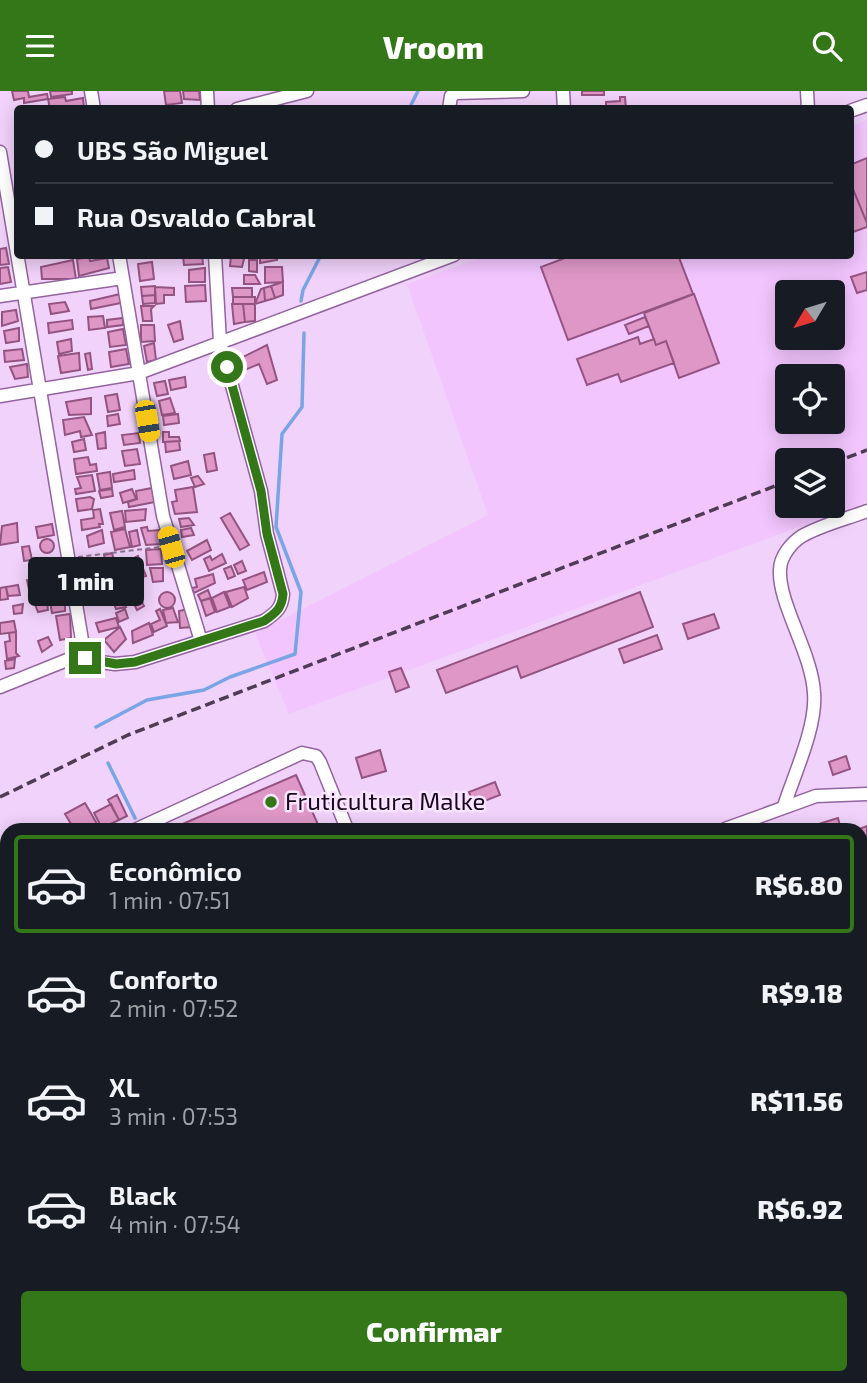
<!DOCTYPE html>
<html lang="pt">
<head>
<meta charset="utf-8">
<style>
	body { margin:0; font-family:"Exo 2",sans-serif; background:#20242c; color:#f1f3f6; height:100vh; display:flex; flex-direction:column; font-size:26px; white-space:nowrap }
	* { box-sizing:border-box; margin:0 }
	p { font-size:23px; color:#9ea1a6 }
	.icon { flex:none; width:38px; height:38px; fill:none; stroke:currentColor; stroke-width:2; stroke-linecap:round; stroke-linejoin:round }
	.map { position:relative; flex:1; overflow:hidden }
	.panel { position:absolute; left:0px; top:732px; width:868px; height:562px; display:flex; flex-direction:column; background:#171b24; border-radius:21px 21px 0 0; box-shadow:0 4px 18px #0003 }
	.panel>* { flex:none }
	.guide { position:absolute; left:14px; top:14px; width:840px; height:154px; border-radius:7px; box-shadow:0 4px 18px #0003; display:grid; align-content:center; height:154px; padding:0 21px; background:#171b24 }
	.needle { width:46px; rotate:232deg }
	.controls { position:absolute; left:775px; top:189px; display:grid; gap:14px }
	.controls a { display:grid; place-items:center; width:70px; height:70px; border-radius:7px; background:#171b24; box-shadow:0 4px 18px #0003; font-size:35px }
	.end { position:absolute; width:32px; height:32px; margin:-16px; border:9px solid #337718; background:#fff; box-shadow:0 0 0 4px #fff }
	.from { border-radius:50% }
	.bubble { position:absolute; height:49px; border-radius:7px; background:#171b24; box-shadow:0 4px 18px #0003; font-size:23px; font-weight:800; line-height:49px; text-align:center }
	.car { position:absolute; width:21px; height:42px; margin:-21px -10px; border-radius:9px; box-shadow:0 0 5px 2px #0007; background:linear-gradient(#f5c518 24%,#345 0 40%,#f5c518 0 76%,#345 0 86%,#f5c518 0) }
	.guide b { display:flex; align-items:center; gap:24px; height:66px; font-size:26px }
	.guide b+b { border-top:2px solid #363941 }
	.guide i { width:18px; height:18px; background:#f1f3f6 }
	ul { padding:12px 0 0; list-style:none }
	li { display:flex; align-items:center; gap:21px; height:98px; margin:0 14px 10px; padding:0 7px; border:4px solid transparent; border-radius:7px }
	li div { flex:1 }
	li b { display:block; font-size:26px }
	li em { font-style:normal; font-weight:800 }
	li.selected { border-color:#337718 }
	li>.icon { width:63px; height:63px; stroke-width:1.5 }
	.button { display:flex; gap:14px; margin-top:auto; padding:14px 21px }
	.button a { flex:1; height:80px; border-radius:7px; background:#337718; color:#fff; font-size:28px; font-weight:800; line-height:80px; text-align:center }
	header { display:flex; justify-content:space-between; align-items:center; height:91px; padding:0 21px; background:#337718; color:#fff; font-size:32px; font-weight:800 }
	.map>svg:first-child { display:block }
	.built { fill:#f2c5fe; fill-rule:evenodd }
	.green { fill:url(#green-dots) }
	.forest { fill:url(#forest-firs) }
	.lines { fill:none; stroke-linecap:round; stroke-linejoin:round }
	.stream { stroke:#79a4e5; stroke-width:3.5 }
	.river { stroke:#79a4e5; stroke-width:19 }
	.building { fill:#df97c8; stroke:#945482; stroke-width:2 }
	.minor-casing { stroke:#9364a0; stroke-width:15 }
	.path { stroke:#8a7291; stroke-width:2; stroke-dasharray:5 3.5; stroke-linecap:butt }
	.minor { stroke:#fff; stroke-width:12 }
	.rail { stroke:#503b55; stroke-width:3.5; stroke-dasharray:10 5; stroke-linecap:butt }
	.route { stroke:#337718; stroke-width:9 }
	.poi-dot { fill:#337718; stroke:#f9e4ff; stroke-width:2.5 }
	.labels { text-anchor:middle; stroke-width:5; stroke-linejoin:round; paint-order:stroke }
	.poi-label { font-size:24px; fill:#19071d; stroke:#f9e4ff; text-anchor:start }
</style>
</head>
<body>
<header><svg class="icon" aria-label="menu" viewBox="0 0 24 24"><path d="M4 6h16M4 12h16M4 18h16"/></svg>Vroom<svg class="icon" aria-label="search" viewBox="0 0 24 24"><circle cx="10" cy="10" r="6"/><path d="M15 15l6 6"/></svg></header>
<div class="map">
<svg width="867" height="1292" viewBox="0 0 867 1292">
	<defs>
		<pattern id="green-dots" width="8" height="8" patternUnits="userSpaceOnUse" patternTransform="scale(1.75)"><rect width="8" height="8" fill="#dec296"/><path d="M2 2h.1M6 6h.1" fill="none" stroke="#bea581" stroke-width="1.8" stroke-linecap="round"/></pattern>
		<pattern id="forest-firs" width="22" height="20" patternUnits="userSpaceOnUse" patternTransform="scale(1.75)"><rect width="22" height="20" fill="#dec296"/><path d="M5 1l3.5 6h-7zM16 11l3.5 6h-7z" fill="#bea581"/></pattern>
	</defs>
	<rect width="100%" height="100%" fill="#f1d2fa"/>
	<path class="built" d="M867,29V411L289,623L255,542L488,424L407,193L486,165L850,164L851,35ZM788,201H833V247H788ZM788,285H833V331H788ZM788,369H833V415H788Z"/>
	<path class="green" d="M357,1286H599L593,1292H328Z"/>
	<path class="forest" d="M867,856V955L861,948V857Z"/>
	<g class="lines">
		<path class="stream" d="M409,18L418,0
			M301,210L303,199L321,164
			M96,636L147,609L204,599L230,586L295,563L301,501L276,436L282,343L302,316L304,242
			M108,672L135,727"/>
		<path class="river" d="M861,1057L867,1054
			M59,1292L71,1286"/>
	</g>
	<path class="building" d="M12,0H28L29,6L47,3L48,8L24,12V7L14,9Z
		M50,0H72V3L51,6Z
		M164,0H180L182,12L166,14Z
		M183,0H199L200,9L184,8Z
		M582,0H604V4H582Z
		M65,6L66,10L83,7L84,18H50L48,8Z
		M620,6H625L626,18H606V11L620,10Z
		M867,67V132L850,91V74Z
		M850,91L867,132V136L850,142Z
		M6,157L9,173L0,174V158Z
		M170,164H202L203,173L184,174L183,165Z
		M231,164H245L242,176L230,175Z
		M260,164H277V169L260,172Z
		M573,164H678L693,203L568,249L541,176Z
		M89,166L90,170L107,167L109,177L79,185L77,168Z
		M73,169L76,188H42L41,176Z
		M249,169H257V181L249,180Z
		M152,171L154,188L140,190L138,173Z
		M8,176L11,191L0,193V177Z
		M265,176H282L283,191L265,192Z
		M205,177V191H189V179Z
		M867,181V199L857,202L851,186Z
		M244,184H255L260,193H244Z
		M283,191V204L275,207L271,195Z
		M205,194L206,210L186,211L185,195Z
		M155,195V204L142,205L141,196Z
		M271,195L275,207L265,210L264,197Z
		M155,196L174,197V204H164V212L156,213Z
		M232,197H252V206H233Z
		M264,197L265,210L255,213L261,198Z
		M120,203L121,212L91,218L90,210Z
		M694,203L719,272L679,287L666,250L656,254L644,222Z
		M155,204V212L143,213L142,205Z
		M233,206H255V213H233Z
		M65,211L69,220L51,223L49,213Z
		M232,213H243L245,231L234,233Z
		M243,213H255V230L245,231Z
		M141,215H154L151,218L152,230H143Z
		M16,219L18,230L2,235V221Z
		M103,225L105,237L89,239L88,226Z
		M645,226L649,235L629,243L625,234Z
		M123,227V234L107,236V229Z
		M72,229L73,238L49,242L48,232Z
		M180,230L183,248L174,251L168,234Z
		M141,234H154L155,250L141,251Z
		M19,237V250L6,252L4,240Z
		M123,238L126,254L110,256L108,241Z
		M638,246L640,253L654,248L656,254L666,250L674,272L621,291L618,283L587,294L577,268Z
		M71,248L72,260L59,263L57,251Z
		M154,252L156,269L147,271L144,255Z
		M267,254L277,289L267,293L259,273L245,279L241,267Z
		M22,258L24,269L5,271L4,260Z
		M126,258L129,273L111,276L109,261Z
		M79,262L80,279L61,282L58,265Z
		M90,262L92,278L88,279L85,263Z
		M27,273L28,286L15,288L10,276Z
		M185,286L186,296L171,299L169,289Z
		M165,290L168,303L157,305L154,292Z
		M117,303L120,319L108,321L105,305Z
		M91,307V323L69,324L66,311Z
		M170,307L175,322L162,324L159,310Z
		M118,323L120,333L108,335L107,325Z
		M178,323L179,332L164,334L163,325Z
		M84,326L92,344L81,346L80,340L65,344L63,329Z
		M105,341L106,357L98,358L96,343Z
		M163,341H169V346H179L180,350L163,351Z
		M139,342L140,352L124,354L122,344Z
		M84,348L86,359L74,361L72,351Z
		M179,350L180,359L166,361L165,351Z
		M137,358L140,373L125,375L122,360Z
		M214,362L217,379L207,381L204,364Z
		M88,366L90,374L96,373L97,380L76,383L74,368Z
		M188,370L191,384L174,388L171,375Z
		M134,379L135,388L114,391L113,383Z
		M110,381L112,397L100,399L97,383Z
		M92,384L95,400L76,403L75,398L81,397L77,386Z
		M198,385L204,393L195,396L191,387Z
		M193,396L197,421L175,423L172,411L177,410L175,399Z
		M152,397L155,411L129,416L128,411L137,408L136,400Z
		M112,398L113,405L101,407L99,400Z
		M132,398L136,408L123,412L120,402Z
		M90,406L94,408L92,418L78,420L76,408Z
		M100,418L103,433H99L100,436L82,439L81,429L94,427L93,419Z
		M146,418L145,429L126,431L125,420Z
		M122,420L125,436L114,439L110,422Z
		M230,422L249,454L240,459L221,427Z
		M189,427L194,434L181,436L179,428Z
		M17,432L18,451L0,454L2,435Z
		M52,433L54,444L38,447L36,436Z
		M147,436L148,440L160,439L161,453L146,454L141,437Z
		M191,437L194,444L182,446L181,439Z
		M125,438L130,456L115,459L111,441Z
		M102,439L104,452L89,456L87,445Z
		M137,439L140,454L132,456L129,441Z
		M40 455a7 7 0 1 1 14 0a7 7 0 1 1-14 0Z
		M207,449L211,459L192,469L187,460Z
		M29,455L32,469L24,470L22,456Z
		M161,458L162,473L147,474L146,459Z
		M112,462L115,473L107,475L104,464Z
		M222,463L226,472L209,480L204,468L210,465L212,469Z
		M138,465L146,485L140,487L132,468Z
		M99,467L101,475L88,478L87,470Z
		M57,468L59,480L45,481L44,469Z
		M242,470L246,480L238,483L234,474Z
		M131,474L136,486L122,492L117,480Z
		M231,475L235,485L228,488L224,478Z
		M150,477H163V490L153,491Z
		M264,481L267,491L247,499L243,489Z
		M98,482L103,490L88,492L87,484Z
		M213,483L215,492L194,502L192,497L197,496L195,488Z
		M36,488L39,507L31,508L27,489Z
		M112,492L111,501L93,506V495Z
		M18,494L20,504L8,505L6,496Z
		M6,496L8,508L0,509V497Z
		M244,496L248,507L232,516L226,501Z
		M208,499L211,507L201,510L198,504Z
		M159 509a8 8 0 1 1 16 0a8 8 0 1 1-16 0Z
		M224,501L230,516L217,521L212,507Z
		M640,501L653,536L521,587L517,575L446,602L437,579Z
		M119,502L126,516L116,518L111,505Z
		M138,503L144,515L137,519L131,507Z
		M210,507L215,521L206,525L201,510Z
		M65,508V520L52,522L50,511Z
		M47,510L48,519L38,521L34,511Z
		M23,513L22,522L14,523L13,515Z
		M173,517L178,531L166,532L163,519Z
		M125,518L128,527L119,531L116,522Z
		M160,518L167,535L154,541L151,533L160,529L156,520Z
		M188,518L192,536L180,537L179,520Z
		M70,523L71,547L60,549L56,525Z
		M714,523L719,537L688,548L683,533Z
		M116,527L119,536L99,541L96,532Z
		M14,530L16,541L0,543V532Z
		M149,532L153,544L133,552L132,540Z
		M120,536L126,548L114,561L104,549Z
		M16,541V562L19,565L7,568L5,551L10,550L9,542Z
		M657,544L662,558L624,572L619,558Z
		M48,546L52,554L42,561L38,550Z
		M15,568L14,577L6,578L5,570Z
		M401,577L409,596L396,601L389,581Z
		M380,659L386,680L362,687L356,667Z
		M846,665L850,678L833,684L829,671Z
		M296,684L320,738H171Z
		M495,691L500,704L474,714L469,701Z
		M117,704L127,725L119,729L108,709Z
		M85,712L100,738H74L65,723Z
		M111,713L119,729L102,737L94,722Z
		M838,727L840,735L835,738H817L815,734Z
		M867,735V761L859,738Z
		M867,1135V1155L861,1150V1139L863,1141Z
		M861,1212L867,1219V1237L863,1240Z
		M864,1275L867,1279V1292H859L854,1286H861Z
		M627,1286H645L649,1291L625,1292L623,1290Z"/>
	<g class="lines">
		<g class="minor-casing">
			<path id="minor" d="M91,0L94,18
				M207,0L208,18
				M563,0L564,18
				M807,0L808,18
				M237,18L307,0
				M449,18L451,5L456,2L523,0
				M850,20L867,14
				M0,61L85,567
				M119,164L163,425L201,550
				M0,205L123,187
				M0,305L139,282L454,164
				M0,596L72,567L115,573L135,571L264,530C276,522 282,517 283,503L267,443L261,400L220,251L215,164
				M784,715C794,684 817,635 814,602C812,562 778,512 780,479C780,466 791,452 802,445C821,434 846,428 867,420
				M137,738L302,662L316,665L320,671L347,738
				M725,738L816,705L867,703
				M0,834L7,827
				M861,1081L867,1079
				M861,1192L867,1199
				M665,1286L671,1292
				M266,1292L295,1286
				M608,1292L614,1286
				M751,1292L758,1286"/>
		</g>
		<path class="path" d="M78,466L160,456"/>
		<use href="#minor" class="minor"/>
		<path class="rail" d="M833,372L867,359
			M0,706L128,644L788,390"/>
	</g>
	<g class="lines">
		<path class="route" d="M85,567L116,573L135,571L264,530C276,522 282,517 283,503L267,443L261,400L227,276"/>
	</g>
	<circle class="poi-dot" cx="271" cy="711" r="7"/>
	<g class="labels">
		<g class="poi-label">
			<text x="285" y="719">Fruticultura Malke</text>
		</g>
	</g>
</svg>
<div class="controls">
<a><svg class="needle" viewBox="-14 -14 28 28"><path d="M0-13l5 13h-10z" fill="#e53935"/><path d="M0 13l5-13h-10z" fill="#9ea1a6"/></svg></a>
<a><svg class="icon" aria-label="locate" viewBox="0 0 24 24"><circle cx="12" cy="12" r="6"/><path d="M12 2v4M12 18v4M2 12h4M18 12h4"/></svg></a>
<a><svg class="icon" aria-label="layers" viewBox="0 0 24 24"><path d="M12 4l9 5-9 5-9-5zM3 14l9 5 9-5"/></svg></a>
</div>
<i class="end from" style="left:227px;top:276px"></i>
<i class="end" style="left:85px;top:567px"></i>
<div class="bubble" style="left:28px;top:466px;width:116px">1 min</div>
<i class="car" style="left:147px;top:330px;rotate:170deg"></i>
<i class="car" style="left:171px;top:456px;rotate:344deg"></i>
<div class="guide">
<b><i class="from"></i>UBS São Miguel</b>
<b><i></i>Rua Osvaldo Cabral</b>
</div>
<section class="panel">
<ul>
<li class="selected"><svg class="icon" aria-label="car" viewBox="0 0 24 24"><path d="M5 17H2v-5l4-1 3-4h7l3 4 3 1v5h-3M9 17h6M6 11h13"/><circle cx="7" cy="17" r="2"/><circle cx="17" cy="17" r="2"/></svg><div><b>Econômico</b><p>1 min · 07:51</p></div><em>R$6.80</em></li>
<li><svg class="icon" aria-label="car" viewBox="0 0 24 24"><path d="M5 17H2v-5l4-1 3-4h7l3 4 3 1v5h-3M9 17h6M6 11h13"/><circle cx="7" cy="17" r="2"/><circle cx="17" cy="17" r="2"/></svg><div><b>Conforto</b><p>2 min · 07:52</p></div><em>R$9.18</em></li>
<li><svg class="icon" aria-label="car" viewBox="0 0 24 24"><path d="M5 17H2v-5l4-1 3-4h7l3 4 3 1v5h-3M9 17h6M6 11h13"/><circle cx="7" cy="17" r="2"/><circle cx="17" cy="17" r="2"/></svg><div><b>XL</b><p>3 min · 07:53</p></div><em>R$11.56</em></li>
<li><svg class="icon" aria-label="car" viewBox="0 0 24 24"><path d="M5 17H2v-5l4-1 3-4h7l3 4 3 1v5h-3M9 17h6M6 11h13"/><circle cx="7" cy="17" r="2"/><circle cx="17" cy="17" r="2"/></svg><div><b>Black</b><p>4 min · 07:54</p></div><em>R$6.92</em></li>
</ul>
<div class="button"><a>Confirmar</a></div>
</section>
</div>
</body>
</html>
